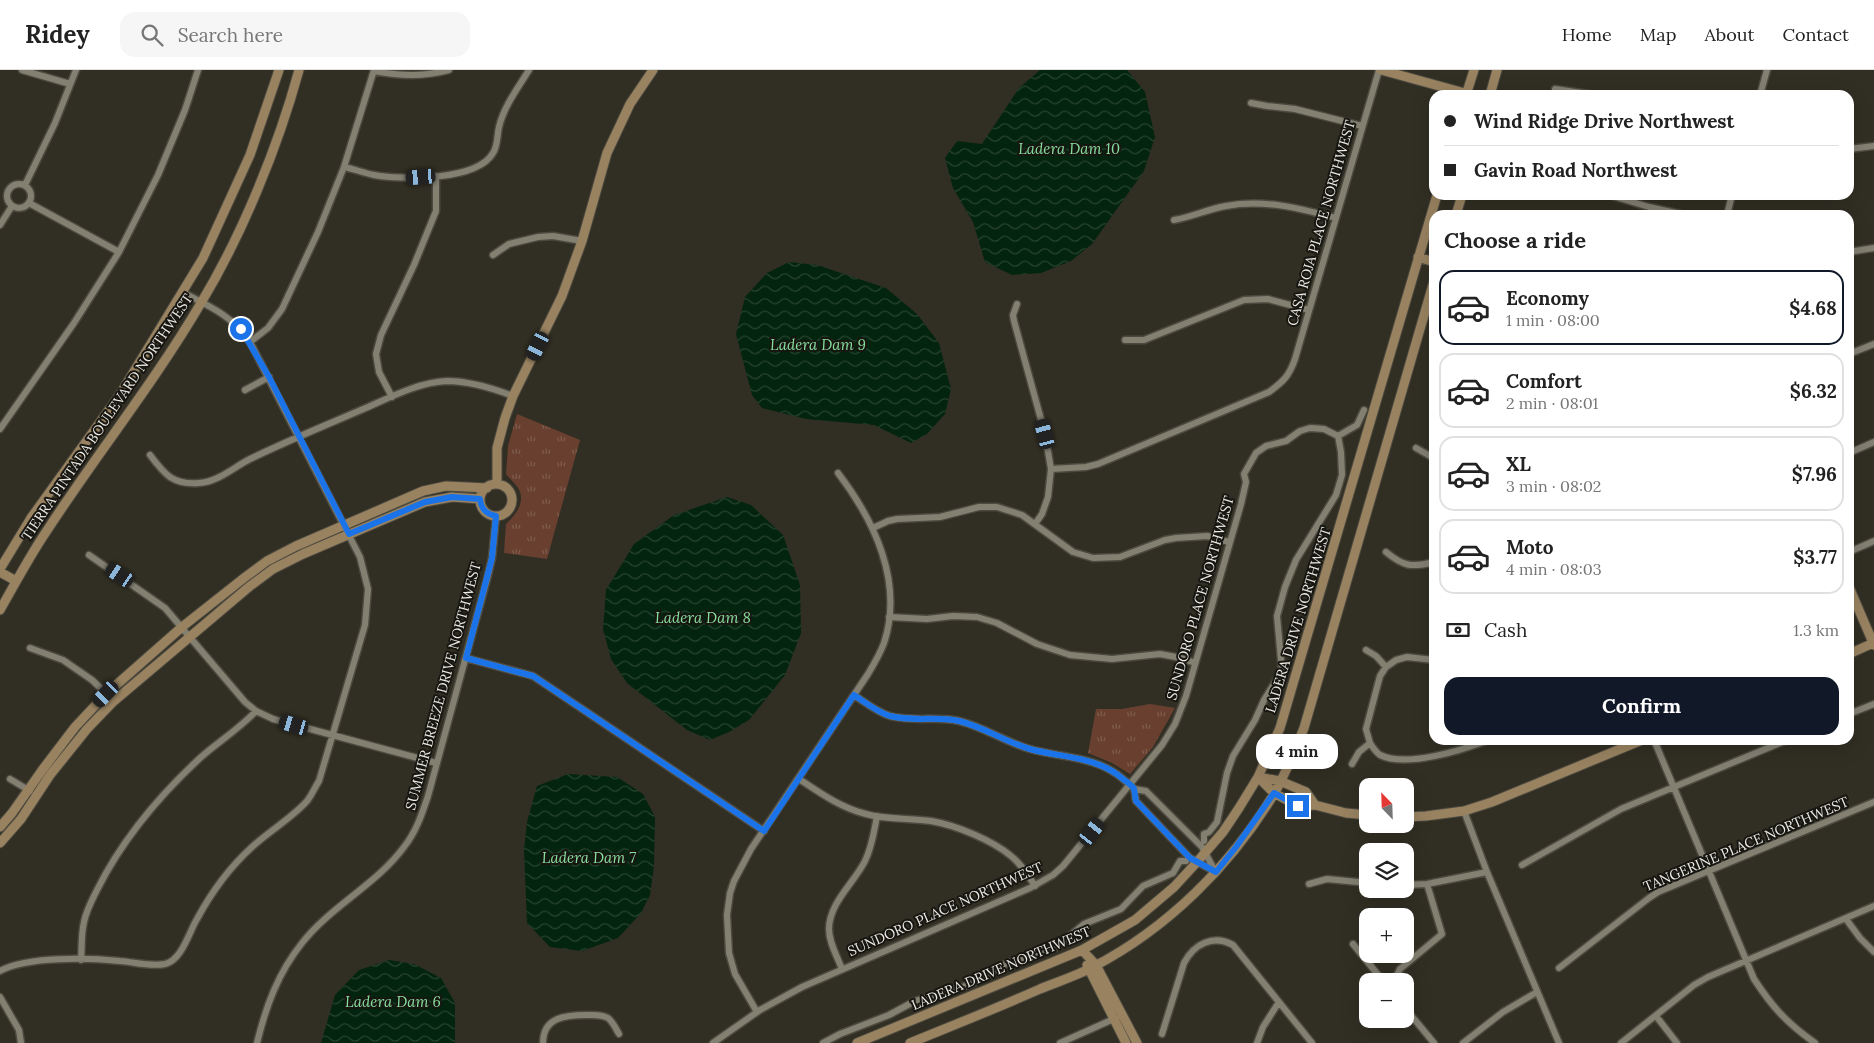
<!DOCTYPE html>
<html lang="en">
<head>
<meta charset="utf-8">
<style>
	body { margin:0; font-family:Lora,serif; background:#f6f6f6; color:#222; height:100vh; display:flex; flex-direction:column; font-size:19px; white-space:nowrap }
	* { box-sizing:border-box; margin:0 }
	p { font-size:16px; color:#767676 }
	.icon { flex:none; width:28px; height:28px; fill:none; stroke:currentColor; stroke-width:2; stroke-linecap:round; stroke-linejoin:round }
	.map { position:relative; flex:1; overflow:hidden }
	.panel { position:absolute; left:1429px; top:140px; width:425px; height:535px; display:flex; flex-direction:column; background:#fff; border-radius:15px; box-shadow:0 5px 20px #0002 }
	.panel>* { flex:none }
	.banner { position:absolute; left:1429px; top:20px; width:425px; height:110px; border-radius:15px; box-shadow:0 5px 20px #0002; display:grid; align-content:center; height:110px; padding:0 15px; background:#fff }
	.needle { width:32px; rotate:337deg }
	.controls { position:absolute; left:1359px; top:708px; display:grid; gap:10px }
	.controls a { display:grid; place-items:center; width:55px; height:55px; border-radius:10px; background:#fff; box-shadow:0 5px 20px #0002; font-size:25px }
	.end { position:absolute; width:22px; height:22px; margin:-11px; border:6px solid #1a73e8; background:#fff; box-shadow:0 0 0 2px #fff }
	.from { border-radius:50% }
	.bubble { position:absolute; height:35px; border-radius:15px; background:#fff; box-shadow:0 5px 20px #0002; font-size:16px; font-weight:800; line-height:35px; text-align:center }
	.car { position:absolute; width:15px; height:30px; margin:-15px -8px; border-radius:6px; box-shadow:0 0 4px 1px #0007; background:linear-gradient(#222 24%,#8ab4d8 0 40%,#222 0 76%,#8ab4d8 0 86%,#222 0) }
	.banner b { display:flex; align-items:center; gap:18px; height:48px; font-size:19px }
	.banner b+b { border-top:1px solid #e0e0e0 }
	.banner i { width:12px; height:12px; background:#222 }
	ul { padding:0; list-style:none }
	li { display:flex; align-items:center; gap:15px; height:75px; margin:0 10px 8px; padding:0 5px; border:2px solid #e0e0e0; border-radius:15px }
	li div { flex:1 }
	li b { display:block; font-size:19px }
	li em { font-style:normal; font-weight:800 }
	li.current { border-color:#111827 }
	li>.icon { width:45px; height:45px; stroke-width:1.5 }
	h2 { padding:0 15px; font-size:22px; line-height:60px }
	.pay { display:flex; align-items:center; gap:12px; height:55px; padding:0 15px; font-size:19px }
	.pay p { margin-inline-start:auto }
	.action { display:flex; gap:10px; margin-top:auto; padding:10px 15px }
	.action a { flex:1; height:58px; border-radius:15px; background:#111827; color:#fff; font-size:20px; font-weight:800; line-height:58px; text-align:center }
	header { display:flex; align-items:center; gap:30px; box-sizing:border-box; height:70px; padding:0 25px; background:#fff; border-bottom:1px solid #e0e0e0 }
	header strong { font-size:24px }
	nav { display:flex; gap:28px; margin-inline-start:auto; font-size:18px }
	.search { width:350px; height:45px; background:#f6f6f6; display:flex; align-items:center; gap:12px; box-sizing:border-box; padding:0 18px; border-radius:15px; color:#767676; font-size:19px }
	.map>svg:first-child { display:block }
	.park { fill:url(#park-tufts) }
	.water { fill:url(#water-waves) }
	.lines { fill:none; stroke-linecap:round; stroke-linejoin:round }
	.street-casing { stroke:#4c493f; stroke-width:9 }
	.secondary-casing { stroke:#4c493f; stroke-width:11 }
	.street { stroke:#838072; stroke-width:6 }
	.secondary { stroke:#988260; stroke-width:9 }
	.route { stroke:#1a73e8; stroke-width:6 }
	.labels { text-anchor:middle; stroke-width:4; stroke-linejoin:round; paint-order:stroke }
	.street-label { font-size:14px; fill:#edebe4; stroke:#171611 }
	.water-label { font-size:15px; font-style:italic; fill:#87df9d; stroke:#171611 }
</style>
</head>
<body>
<header>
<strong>Ridey</strong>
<div class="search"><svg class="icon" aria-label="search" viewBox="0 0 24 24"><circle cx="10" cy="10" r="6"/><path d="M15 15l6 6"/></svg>Search here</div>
<nav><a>Home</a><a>Map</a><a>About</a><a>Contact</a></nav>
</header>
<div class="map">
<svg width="1874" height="973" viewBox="0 0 1874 973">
	<defs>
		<pattern id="park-tufts" width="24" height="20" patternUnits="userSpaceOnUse" patternTransform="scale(1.25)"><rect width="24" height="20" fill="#694030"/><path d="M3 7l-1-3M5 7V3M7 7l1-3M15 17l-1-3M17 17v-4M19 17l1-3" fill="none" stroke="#7f5c4e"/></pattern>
		<pattern id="water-waves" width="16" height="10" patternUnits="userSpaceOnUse" patternTransform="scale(1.25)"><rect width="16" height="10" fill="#03240e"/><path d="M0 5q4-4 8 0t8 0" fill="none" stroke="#284431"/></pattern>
	</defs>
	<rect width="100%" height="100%" fill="#312e23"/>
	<path class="park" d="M517,344L580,370L547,489L504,483L506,454C518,443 528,428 515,414C512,410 509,408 506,404L508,376Z
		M1150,634L1175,638L1153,677L1130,704L1112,693L1088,683L1096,639H1122Z"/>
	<path class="water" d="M1040,0H1127L1145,22L1155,67L1144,101L1092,174L1071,191L1041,203L1012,205L985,192L973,152L953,118L945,88L957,71L982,74L1019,18Z
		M789,192L817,195L886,218L917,244L939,273L951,319L945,344L927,364L911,373L874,355L806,349L762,338L752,325L736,264L745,227L767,203Z
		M727,427L751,435L783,465L800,515L801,563L785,605L749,650L729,662L710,670L687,660L627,613L611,589L603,559L606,520L634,474L674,445Z
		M568,704L617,707L643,724L655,747L654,796L650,825L641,843L618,868L582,881L550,877L527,853L524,780L527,752L537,716Z
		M389,890L414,894L441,908L455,933V973H321L335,925L359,900Z"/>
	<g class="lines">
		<g class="street-casing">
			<path id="street" d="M22,0L70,14
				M374,1C400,6 423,7 449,0
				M1555,19L1595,25
				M1760,25L1767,0
				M1251,33L1267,36L1295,39L1362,56
				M1849,79L1874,76
				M344,97C354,99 364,103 374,105C402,110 477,111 493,83C498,76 497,65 499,57C504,36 518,18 529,0
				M7 126a12 12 0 1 1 24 0a12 12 0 1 1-24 0Z
				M25,115L55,53L76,0
				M1609,125L1649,137L1685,145
				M29,133L119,182
				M1727,145L1732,125
				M1174,150C1192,147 1208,139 1226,136C1264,129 1299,138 1336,148
				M0,155L12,136
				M1849,182L1874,178
				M493,185L509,174L538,167L553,166L582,171
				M1017,234L1013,245L1014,251L1045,364L1051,399L1048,427L1042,444L1035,454
				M1125,270H1144L1244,230L1268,229L1309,240
				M250,272L268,258L282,239L318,162L344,97L374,0
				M1849,284L1874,274
				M245,320L269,307
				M392,327L379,302L376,284L381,265L414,195L436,141V106
				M0,359L74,253L119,182L158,105L185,40L198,0
				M1338,366L1357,355L1364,340
				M1416,378L1430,386H1434
				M1849,383L1874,372
				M150,385C165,405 173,415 199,413C218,412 234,397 250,389C287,371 324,356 361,340C387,329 418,312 447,311C470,311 492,318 513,326
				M1051,399L1086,397L1098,394L1269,322C1284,311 1289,306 1295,289L1379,0
				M873,458L888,451L897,449L940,447L979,437H997L1022,445L1073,482L1093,488L1120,487L1165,470L1176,468L1207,466L1229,472
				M1386,482C1403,496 1411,498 1434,492
				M1849,482L1874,471
				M89,485L165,538L245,632L256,641L273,649L436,693
				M889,547L927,549L953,546L977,547L997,553L1037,574L1070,585L1112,589L1160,584L1181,588L1195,593
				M30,578L63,590L92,610L114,631
				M1366,580L1376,586L1386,597
				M466,588L533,606L764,761
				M854,625C866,633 877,642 890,646C913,652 937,646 959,651C984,657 1005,672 1030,679C1062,688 1097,686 1123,709C1126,712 1132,715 1134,719C1135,722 1135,727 1136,731L1190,788L1216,802
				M1849,644L1874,634
				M1654,670L1754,909C1773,938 1787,953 1815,973
				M1370,673C1373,678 1376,682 1380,685C1406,698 1463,680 1488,670
				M1352,694L1359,682L1370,673L1366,659L1380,606L1386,597L1396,590L1407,587L1434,590
				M10,709L30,721
				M799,709C820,723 841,738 866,744C887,750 909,748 931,751C955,755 992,770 1011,786C1021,794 1028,805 1035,816
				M1134,719L1146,721L1202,777L1215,801
				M1464,741L1487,802L1559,973
				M1522,795L1621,739L1787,670
				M1309,814L1327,809L1368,813
				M1405,815L1427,814L1487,802
				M1846,849L1860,868L1874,882
				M1353,874L1379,906L1394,911
				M81,890C82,877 81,864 84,852C86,841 92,830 97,820C122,770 159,726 200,688C218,672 239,659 256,641
				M1559,898L1649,828L1658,822L1874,732
				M842,899C837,886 829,873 829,859C829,833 854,813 865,791C872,777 874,762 877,746
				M0,901C27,886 89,888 120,891C134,892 150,897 165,894C182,890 189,862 197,849C211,823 230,797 252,777C269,761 292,748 307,731C312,725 315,717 319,711L365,555L368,519L360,487L250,272C233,246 209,236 182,222
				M1394,911L1400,899L1442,864L1427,814
				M0,927L19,960L21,973
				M1405,938L1434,973
				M757,942L735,904L729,883L727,845L730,823L734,811L751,779L868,604C874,594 880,584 884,573C904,512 874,450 838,403
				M1656,946L1677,973
				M1162,964L1184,893C1194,874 1213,864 1233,875L1312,973
				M257,973C266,936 278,903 302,873C331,836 376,815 404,777C416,762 422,744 428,726L487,509L492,488L496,446
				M543,973C543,947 566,945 586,945C594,945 601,944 608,948C613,952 616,959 619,964
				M713,973L760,940L802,917L1030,818L1053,805L1063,796L1162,675L1175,654L1186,626L1241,434L1246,412L1244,404L1256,383L1266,376L1286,371L1300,361L1310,358L1324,359L1338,366L1341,382L1342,405L1336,425L1296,490L1285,517L1277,546L1282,601L1264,630L1255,650L1233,686L1227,703L1217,752L1209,762L1204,764V771
				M823,973L840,964L889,945L915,931L972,914L1007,893L1055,878L1084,854L1121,839L1143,816L1173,803L1180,791H1186
				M1060,973L1116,948
				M1257,973L1263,957L1279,932
				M1463,973L1503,942L1537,922
				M1621,973L1694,915L1708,907L1874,836"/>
		</g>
		<g class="secondary-casing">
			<path id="secondary" d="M1381,0L1472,25
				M1466,25L1474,0
				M1490,25L1497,0
				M1456,145L1462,125
				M1418,187L1434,192
				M497,414V378L505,348L513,326L562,226L582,171L607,83L630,34L653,0
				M480 430a16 16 0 1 1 32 0a16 16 0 1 1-32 0Z
				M0,499L31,448L119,326L203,188L250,85L279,0
				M0,502L16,511
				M1849,517L1874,575
				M0,540C15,514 29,487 46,462C96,385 154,313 201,233C242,165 278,77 299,0
				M1849,584L1873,573
				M1258,707L1274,723L1298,736L1315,735L1346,743L1368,745
				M1258,707L1280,711L1306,722L1315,735
				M1405,747L1426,746L1464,741L1492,732L1642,670
				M0,757L12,743L43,699L75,657L106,624L182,557L244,508L267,491L296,476L423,421L446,416L487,418
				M0,773L21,749L50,705L87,659L114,631L250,516L273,499L303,484L425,432L452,427L480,429
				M1082,880L1096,895L1137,973
				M1087,895L1126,973
				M857,973L1082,880L1135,850L1174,817L1197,792L1223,762L1239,738L1258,707L1280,658L1437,125
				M910,973C954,955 997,938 1040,919C1057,912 1076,906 1093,897C1168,858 1230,796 1274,724C1286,703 1295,680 1304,658L1434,211"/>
		</g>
		<use href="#street" class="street"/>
		<use href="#secondary" class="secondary"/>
	</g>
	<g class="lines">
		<path class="route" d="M241,259L269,307L349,464L425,432L452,427L480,429C481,439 486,444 496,446L492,488L466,588L533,606L764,761L854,625C866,633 877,642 890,646C913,652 937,646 959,651C984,657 1005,672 1030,679C1062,688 1097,686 1123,709C1127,712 1132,715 1134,719C1135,723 1135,727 1136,731L1190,788L1216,802L1236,777L1274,723L1298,736"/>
	</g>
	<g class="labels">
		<g class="street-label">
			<text transform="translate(1321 153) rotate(-74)" y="5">CASA ROJA PLACE NORTHWEST</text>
			<text transform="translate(107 347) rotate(-56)" y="5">TIERRA PINTADA BOULEVARD NORTHWEST</text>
			<text transform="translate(1200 528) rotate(-74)" y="5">SUNDORO PLACE NORTHWEST</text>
			<text transform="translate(1298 550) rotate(-73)" y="5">LADERA DRIVE NORTHWEST</text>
			<text transform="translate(443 616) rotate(-75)" y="5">SUMMER BREEZE DRIVE NORTHWEST</text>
			<text transform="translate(1746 774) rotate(-23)" y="5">TANGERINE PLACE NORTHWEST</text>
			<text transform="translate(945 839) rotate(-24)" y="5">SUNDORO PLACE NORTHWEST</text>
			<text transform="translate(1001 898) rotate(-23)" y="5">LADERA DRIVE NORTHWEST</text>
		</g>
		<g class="water-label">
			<text x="1069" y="84">Ladera Dam 10</text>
			<text x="818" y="280">Ladera Dam 9</text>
			<text x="703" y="553">Ladera Dam 8</text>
			<text x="589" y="793">Ladera Dam 7</text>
			<text x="393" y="937">Ladera Dam 6</text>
		</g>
	</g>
</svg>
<div class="controls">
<a><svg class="needle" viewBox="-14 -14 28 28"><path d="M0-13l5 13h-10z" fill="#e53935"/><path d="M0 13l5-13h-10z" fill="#767676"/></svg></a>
<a><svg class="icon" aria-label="layers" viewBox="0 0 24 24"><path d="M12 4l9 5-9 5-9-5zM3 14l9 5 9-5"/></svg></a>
<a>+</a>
<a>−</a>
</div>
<i class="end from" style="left:241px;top:259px"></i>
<i class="end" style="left:1298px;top:736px"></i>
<div class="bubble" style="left:1256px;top:664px;width:82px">4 min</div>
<i class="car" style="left:421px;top:107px;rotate:266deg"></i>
<i class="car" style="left:538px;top:276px;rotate:206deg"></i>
<i class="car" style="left:1045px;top:364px;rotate:345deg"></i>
<i class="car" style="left:120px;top:505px;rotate:304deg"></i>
<i class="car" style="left:106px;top:624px;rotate:224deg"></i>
<i class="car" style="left:294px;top:655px;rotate:286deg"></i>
<i class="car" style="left:1092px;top:762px;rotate:39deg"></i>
<div class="banner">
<b><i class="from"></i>Wind Ridge Drive Northwest</b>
<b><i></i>Gavin Road Northwest</b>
</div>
<section class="panel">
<h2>Choose a ride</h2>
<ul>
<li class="current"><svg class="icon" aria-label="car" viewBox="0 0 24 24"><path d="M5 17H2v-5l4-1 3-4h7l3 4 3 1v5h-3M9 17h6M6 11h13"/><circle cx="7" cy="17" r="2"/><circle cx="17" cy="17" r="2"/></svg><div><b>Economy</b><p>1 min · 08:00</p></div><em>$4.68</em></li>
<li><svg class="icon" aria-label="car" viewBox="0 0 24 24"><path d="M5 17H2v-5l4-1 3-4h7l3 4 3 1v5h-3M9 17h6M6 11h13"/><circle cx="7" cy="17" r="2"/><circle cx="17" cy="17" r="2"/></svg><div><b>Comfort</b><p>2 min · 08:01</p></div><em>$6.32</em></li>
<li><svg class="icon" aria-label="car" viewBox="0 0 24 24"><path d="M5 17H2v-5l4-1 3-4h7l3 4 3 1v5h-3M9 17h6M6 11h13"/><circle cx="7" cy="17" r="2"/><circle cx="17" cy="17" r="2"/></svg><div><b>XL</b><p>3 min · 08:02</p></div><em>$7.96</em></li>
<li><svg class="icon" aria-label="car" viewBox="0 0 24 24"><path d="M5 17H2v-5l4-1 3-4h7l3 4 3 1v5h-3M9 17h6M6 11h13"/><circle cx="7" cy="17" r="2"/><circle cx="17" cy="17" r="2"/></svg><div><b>Moto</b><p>4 min · 08:03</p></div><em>$3.77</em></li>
</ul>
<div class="pay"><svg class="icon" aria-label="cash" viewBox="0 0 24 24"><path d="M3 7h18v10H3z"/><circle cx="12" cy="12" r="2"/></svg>Cash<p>1.3 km</p></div>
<div class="action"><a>Confirm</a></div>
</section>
</div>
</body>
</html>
